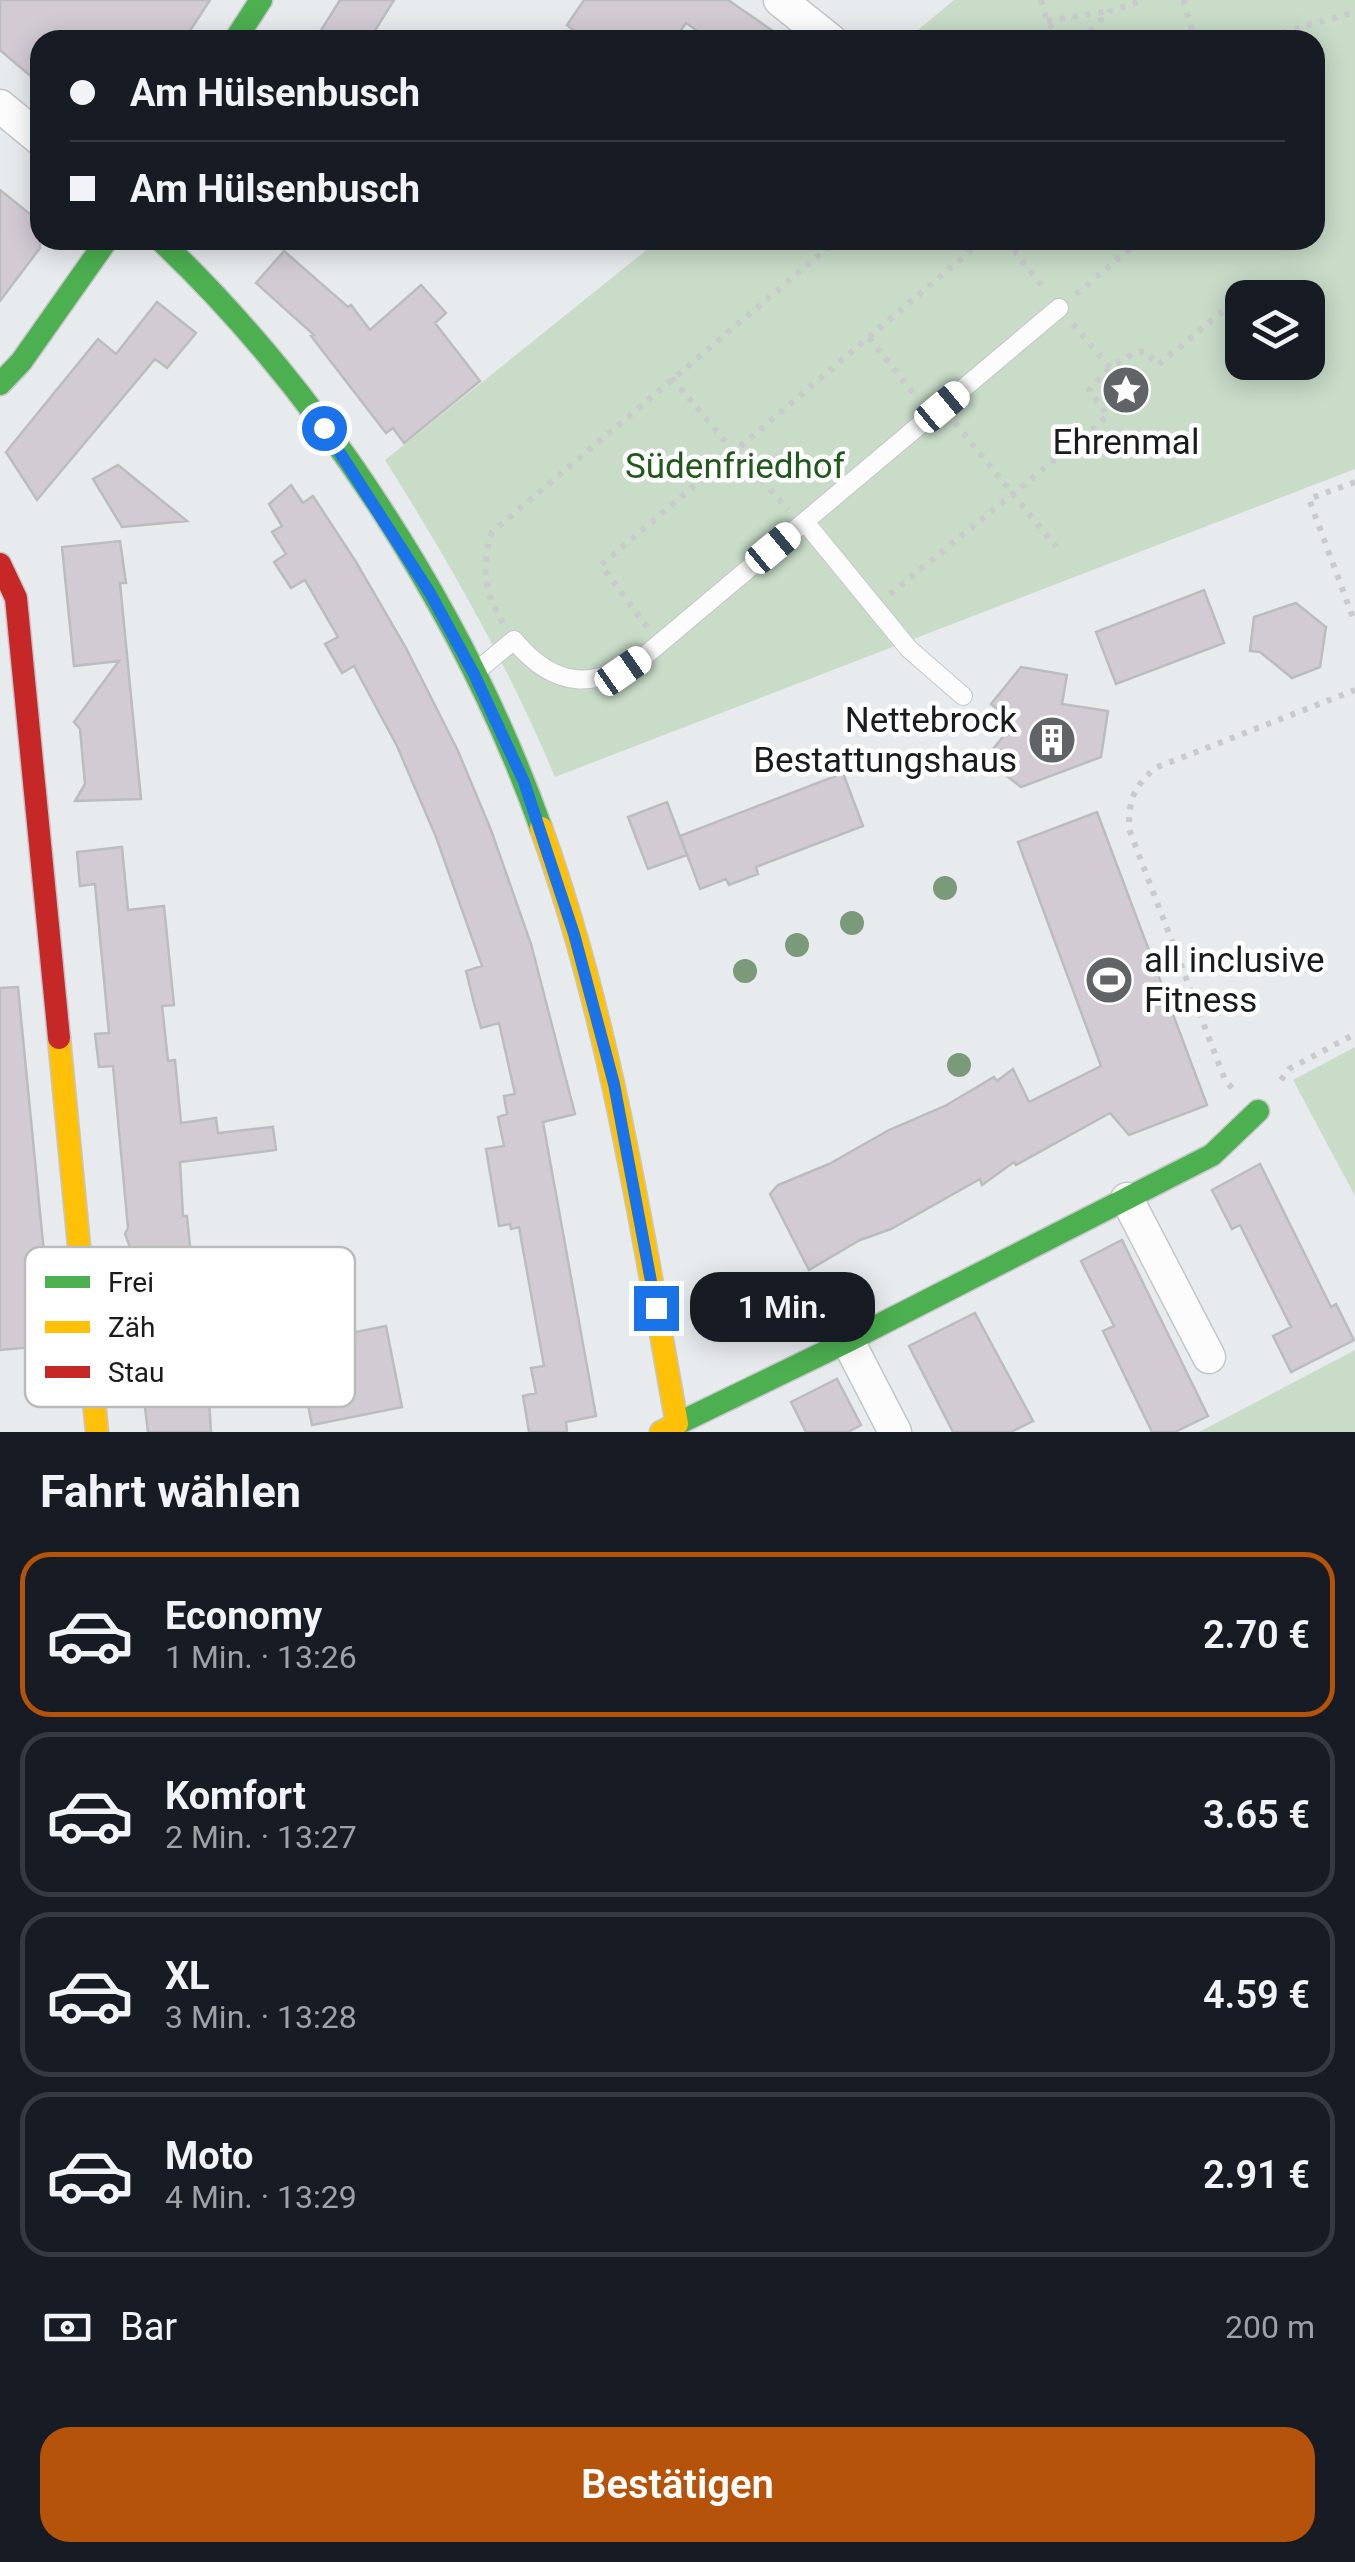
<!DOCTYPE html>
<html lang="de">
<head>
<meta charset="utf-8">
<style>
	body { margin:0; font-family:Roboto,sans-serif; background:#20242c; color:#f1f3f6; height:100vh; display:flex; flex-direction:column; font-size:38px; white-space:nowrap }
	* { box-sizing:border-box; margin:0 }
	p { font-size:32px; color:#9ea1a6 }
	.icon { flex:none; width:55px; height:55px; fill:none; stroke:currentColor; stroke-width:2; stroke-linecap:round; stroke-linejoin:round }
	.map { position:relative; height:1432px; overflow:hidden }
	.details { display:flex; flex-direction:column; background:#171b24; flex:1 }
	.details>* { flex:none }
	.guide { position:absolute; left:30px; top:30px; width:1295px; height:220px; border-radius:30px; box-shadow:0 5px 25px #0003; display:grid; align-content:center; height:220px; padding:0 40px; background:#171b24 }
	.fabs { position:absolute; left:1225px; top:280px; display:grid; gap:20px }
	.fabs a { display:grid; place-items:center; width:100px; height:100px; border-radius:20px; background:#171b24; box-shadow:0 5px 25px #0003; font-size:50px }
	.end { position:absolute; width:45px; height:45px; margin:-22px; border:12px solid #1a73e8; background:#fff; box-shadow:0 0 0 5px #fff }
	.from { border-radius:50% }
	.bubble { position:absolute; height:70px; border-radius:30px; background:#171b24; box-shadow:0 5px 25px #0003; font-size:32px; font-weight:600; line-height:70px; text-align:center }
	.car { position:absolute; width:30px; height:60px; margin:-30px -15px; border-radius:12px; box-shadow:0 0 8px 2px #0007; background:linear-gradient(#fff 24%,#345 0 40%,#fff 0 76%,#345 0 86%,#fff 0) }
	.guide b { display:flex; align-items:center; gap:35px; height:95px; font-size:38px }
	.guide b+b { border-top:2px solid #363941 }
	.guide i { width:25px; height:25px; background:#f1f3f6 }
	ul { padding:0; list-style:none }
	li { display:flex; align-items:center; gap:30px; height:165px; margin:0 20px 15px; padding:0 20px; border:5px solid #363941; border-radius:30px }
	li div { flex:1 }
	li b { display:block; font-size:38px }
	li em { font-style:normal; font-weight:600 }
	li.active { border-color:#b45309 }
	li>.icon { width:90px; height:90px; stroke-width:1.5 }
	h2 { padding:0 40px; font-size:45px; line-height:120px }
	.pay { display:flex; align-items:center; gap:25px; height:110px; padding:0 40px; font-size:38px }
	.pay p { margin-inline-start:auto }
	.button { display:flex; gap:20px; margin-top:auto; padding:20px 40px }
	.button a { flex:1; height:115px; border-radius:30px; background:#b45309; color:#fff; font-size:40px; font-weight:600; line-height:115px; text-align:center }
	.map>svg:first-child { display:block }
	.green { fill:#c8dcc8; fill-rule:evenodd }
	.building { fill:#d3cbd4; stroke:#bbbcbe; stroke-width:2.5 }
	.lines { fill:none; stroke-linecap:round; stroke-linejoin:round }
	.lane-casing { stroke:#c4c6c8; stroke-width:20 }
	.street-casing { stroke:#c4c6c8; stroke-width:35 }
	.fast-casing { stroke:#c4c6c8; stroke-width:25 }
	.slow-casing { stroke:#c4c6c8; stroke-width:25 }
	.jam-casing { stroke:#c4c6c8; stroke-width:25 }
	.path { stroke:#c9cacb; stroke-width:6; stroke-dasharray:5 8; stroke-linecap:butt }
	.lane { stroke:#fcfcfc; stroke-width:18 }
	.street { stroke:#fcfcfc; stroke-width:32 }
	.fast { stroke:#4caf50; stroke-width:22 }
	.slow { stroke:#ffc107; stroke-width:22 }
	.jam { stroke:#c62828; stroke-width:22 }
	.tree { fill:#7b9a7a }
	.route { stroke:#1a73e8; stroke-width:12 }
	.labels { text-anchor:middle; stroke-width:9; stroke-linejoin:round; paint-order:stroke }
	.poi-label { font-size:35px; fill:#191b1d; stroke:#fff }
	.park-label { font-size:35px; fill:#21581b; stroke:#fff }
	.key { fill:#fff; stroke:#babbbb; stroke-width:2.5 }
	.key-label { font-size:28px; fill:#191b1d }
</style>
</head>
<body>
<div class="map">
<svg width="1355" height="1432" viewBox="0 0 1355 1432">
	<rect width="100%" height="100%" fill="#e8ebee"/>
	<path class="green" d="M954,0H1355V469L555,777C508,665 449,562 385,460L659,240H1315V40H906ZM1242,298H1308V362H1242Z
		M1355,1047V1196L1293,1080Z
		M1355,1350V1432H1199Z"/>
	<path class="building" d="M0,0H210L184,40H40V84L0,50Z
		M340,0H394L369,40H315Z
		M584,0H728L786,40H711L686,23L674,40H585L567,25Z
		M0,190L40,222V248L0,301Z
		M284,251L348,307L351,305L370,330L421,285L446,313L435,323L480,381L404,443L393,428L386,433L311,336L314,335L256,283Z
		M157,302L196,333L167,368L155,359L37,500L6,452L98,339L116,354Z
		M118,465L187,521L122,527L93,479Z
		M291,485L303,503L313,496L356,562L406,648L458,751L491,830L531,944L575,1114L543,1122L596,1416L566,1422L567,1432H529L523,1396L536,1393L531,1368L544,1366L519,1227L511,1229L510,1224L499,1226L486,1149L504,1146L498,1117L507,1114L504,1096L515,1094L499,1023L481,1028L474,1003L466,971L482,966L436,837L397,746L354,666L342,673L325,644L338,637L305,580L291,588L274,562L286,554L272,532L282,526L269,504Z
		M120,541L126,583H120L141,799L75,801L85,784L80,729L74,722L119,661L74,666L62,547Z
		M1204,590L1224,643L1116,684L1096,632Z
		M1296,603L1326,627L1320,667L1292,678L1260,652L1250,651L1254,617Z
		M1021,667L1067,675L1062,704L1108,711L1101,757L1021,787L985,759L1014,723L991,704Z
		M843,773L863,826L756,867L758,874L729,885L726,879L700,889L680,836Z
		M667,802L687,855L648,869L628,817Z
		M1097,812L1207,1105L1129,1135L1110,1113L1016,1165L1014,1162L982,1185L980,1179L891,1229L860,1240L809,1270L770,1194L778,1185L829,1164L889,1130L945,1106L994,1077L997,1081L1013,1069L1029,1102L1101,1066L1018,842Z
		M122,847L128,910L164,906L174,1005L162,1006L168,1061L175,1060L181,1123L216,1118L218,1133L273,1127L276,1150L180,1162L183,1216H187L198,1331L201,1330L204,1362H207L211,1432H148L143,1391H148L141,1369L136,1302L130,1288L133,1282L130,1247L125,1234L128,1228L113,1066L99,1067L95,1034L109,1033L95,884L80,886L77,852Z
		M18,987L53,1345L0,1350V988Z
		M1260,1164L1331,1307L1336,1304L1354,1340L1291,1372L1273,1336L1291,1327L1240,1225L1232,1229L1212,1190Z
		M1122,1240L1208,1416L1175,1432H1152L1103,1331L1114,1326L1081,1261Z
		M975,1313L1033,1421L1011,1432H953L909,1346Z
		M386,1326L402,1407L312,1425L296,1344Z
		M837,1379L861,1425L848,1432H806L791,1402Z"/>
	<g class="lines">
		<g class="lane-casing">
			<path id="lane" d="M805,522L909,649L963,696
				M478,670L514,640C555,690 596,690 647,654L1059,308"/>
		</g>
		<g class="street-casing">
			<path id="street" d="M780,0L830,40
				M0,106L40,139
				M1127,1199L1209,1357
				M848,1341L895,1432"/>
		</g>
		<g class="fast-casing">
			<path id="fast" d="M235,40L261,0
				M160,240C323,394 466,617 541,828
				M0,384L21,362L107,240
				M677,1424L848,1341L1212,1155L1258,1111"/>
		</g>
		<g class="slow-casing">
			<path id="slow" d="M541,828C610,1020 641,1224 677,1424L661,1432
				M59,1038L97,1432"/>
		</g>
		<g class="jam-casing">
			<path id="jam" d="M0,564L16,598L59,1038"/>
		</g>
		<path class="path" d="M1041,0L1047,21L1062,40
			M1183,0L1195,40
			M1047,21L1109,11
			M1081,40L1110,11L1145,0
			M1257,40L1355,12
			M1006,240L1046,291
			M1076,294L1141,240
			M1249,298L1303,282
			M1073,324L1110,368L1134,353L1145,351L1158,365L1234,302L1242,299
			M869,338L918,399
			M672,378L734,452
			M955,423L1056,547
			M736,450L788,510
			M1355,482L1309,499L1355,623
			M890,594L1108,416L1089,390L1110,368
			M503,623C483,589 481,570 492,532L837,240
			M647,627L601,565L983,240
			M1281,1080L1289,1069L1355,1034
			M1232,1088L1225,1080L1129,829C1129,799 1133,788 1155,768L1355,690"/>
		<use href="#lane" class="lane"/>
		<use href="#street" class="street"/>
		<use href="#fast" class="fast"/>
		<use href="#slow" class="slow"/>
		<use href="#jam" class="jam"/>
	</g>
	<g class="tree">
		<circle cx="945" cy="888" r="12"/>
		<circle cx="852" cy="923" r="12"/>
		<circle cx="797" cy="945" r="12"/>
		<circle cx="745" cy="971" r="12"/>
		<circle cx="959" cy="1065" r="12"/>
	</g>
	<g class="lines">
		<path class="route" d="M324,428L430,593L474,674L524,782L574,934L614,1084L656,1308"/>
	</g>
	<defs>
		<g id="sight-disc" transform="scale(2.5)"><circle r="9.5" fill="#616466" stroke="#fff"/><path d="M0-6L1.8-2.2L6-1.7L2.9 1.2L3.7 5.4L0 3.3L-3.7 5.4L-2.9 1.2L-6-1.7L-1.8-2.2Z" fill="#fff"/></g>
		<g id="building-disc" transform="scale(2.5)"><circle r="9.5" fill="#616466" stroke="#fff"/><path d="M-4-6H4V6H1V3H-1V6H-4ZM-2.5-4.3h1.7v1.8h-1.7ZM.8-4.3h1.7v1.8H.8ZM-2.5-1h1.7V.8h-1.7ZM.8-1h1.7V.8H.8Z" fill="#fff"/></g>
		<g id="stadium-disc" transform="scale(2.5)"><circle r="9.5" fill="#616466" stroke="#fff"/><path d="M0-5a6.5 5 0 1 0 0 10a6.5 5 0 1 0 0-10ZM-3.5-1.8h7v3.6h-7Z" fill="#fff"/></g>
	</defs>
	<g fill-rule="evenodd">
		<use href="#sight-disc" x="1126" y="390"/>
		<use href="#building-disc" x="1052" y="740"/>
		<use href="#stadium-disc" x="1109" y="980"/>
	</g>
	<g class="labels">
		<g class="poi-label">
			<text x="1126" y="454">Ehrenmal</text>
			<text x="1017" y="732" text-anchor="end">Nettebrock<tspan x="1017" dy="40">Bestattungshaus</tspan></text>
			<text x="1144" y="972" text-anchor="start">all inclusive<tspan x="1144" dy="40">Fitness</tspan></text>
		</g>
		<g class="park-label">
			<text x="735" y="478">Südenfriedhof</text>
		</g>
	</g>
	<rect x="25" y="1247" width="330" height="160" rx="15" class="key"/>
	<rect x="45" y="1276" width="45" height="12" fill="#4caf50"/>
	<rect x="45" y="1321" width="45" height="12" fill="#ffc107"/>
	<rect x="45" y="1366" width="45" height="12" fill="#c62828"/>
	<g class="key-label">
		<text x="108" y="1292">Frei</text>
		<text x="108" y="1337">Zäh</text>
		<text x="108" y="1382">Stau</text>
	</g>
</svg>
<div class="fabs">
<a><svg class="icon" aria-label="layers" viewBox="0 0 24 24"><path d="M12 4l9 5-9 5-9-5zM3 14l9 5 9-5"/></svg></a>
</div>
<i class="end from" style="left:324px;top:428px"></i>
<i class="end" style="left:656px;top:1308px"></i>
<div class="bubble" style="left:690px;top:1272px;width:185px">1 Min.</div>
<i class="car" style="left:942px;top:407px;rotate:50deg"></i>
<i class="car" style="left:773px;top:548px;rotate:50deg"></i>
<i class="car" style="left:623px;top:671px;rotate:55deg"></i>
<div class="guide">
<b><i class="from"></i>Am Hülsenbusch</b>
<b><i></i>Am Hülsenbusch</b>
</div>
</div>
<section class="details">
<h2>Fahrt wählen</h2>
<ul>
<li class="active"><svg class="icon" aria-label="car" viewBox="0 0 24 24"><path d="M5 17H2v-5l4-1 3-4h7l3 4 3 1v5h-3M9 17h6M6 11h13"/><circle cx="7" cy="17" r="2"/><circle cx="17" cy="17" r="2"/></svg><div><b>Economy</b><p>1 Min. · 13:26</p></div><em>2.70 €</em></li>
<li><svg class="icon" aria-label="car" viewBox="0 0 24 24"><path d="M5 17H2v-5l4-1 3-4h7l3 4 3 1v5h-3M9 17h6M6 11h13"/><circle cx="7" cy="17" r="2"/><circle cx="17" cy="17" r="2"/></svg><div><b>Komfort</b><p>2 Min. · 13:27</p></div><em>3.65 €</em></li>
<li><svg class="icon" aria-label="car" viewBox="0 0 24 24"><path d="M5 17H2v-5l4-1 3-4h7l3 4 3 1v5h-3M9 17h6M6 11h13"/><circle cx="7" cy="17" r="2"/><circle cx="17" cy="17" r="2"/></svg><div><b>XL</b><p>3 Min. · 13:28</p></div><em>4.59 €</em></li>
<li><svg class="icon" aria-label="car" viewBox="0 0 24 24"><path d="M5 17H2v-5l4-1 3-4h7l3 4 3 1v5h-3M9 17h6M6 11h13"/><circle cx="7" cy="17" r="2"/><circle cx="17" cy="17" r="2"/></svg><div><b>Moto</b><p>4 Min. · 13:29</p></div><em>2.91 €</em></li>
</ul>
<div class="pay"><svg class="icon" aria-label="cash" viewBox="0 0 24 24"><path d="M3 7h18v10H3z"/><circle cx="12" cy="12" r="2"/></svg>Bar<p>200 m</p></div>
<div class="button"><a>Bestätigen</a></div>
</section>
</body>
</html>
